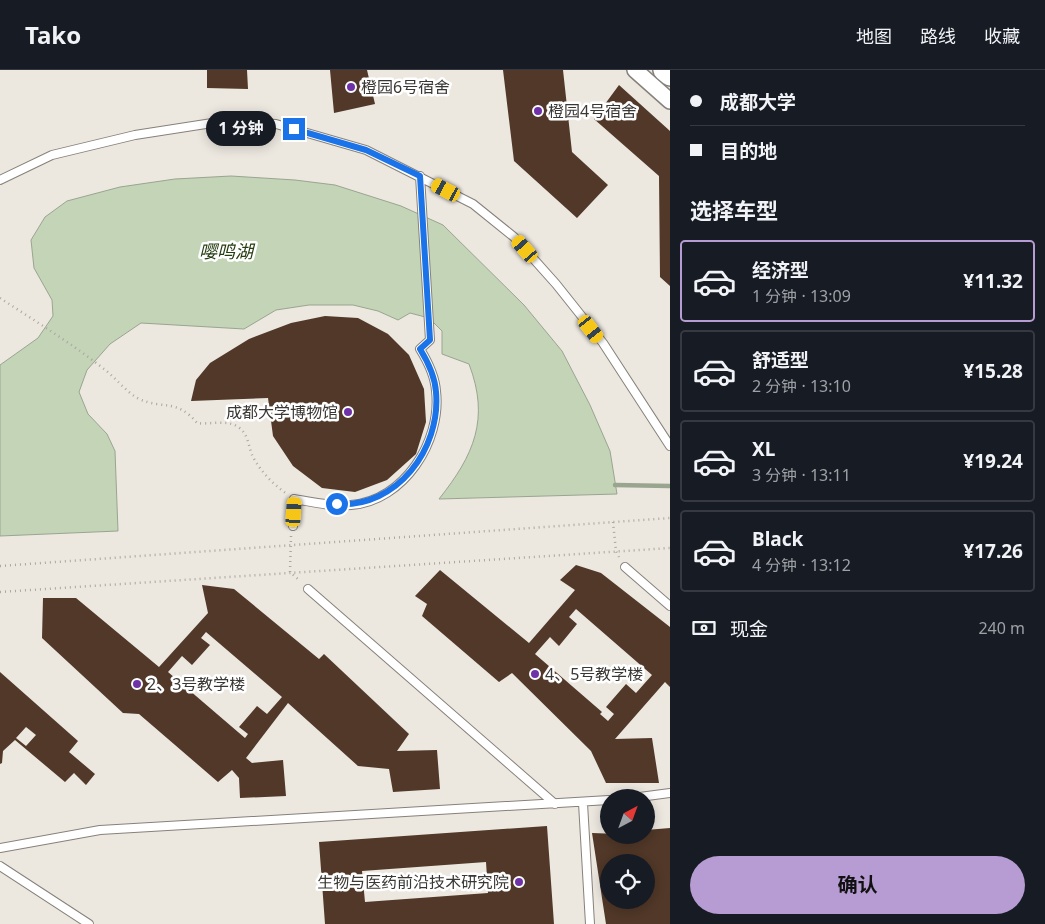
<!DOCTYPE html>
<html lang="zh">
<head>
<meta charset="utf-8">
<style>
	body { margin:0; font-family:"Noto Sans","Noto Sans SC",sans-serif; background:#242831; color:#f1f3f6; height:100vh; display:flex; flex-direction:column; font-size:19px; white-space:nowrap }
	* { box-sizing:border-box; margin:0 }
	p { font-size:16px; color:#9ea1a6 }
	.icon { flex:none; width:28px; height:28px; fill:none; stroke:currentColor; stroke-width:2; stroke-linecap:round; stroke-linejoin:round }
	.map { position:relative; flex:1; overflow:hidden }
	.sheet { display:flex; flex-direction:column; background:#171b24; width:375px }
	.sheet>* { flex:none }
	.top-card { display:grid; align-content:center; height:110px; padding:0 20px; background:#171b24 }
	.needle { width:32px; rotate:41deg }
	.fabs { position:absolute; left:600px; top:719px; display:grid; gap:10px }
	.fabs a { display:grid; place-items:center; width:55px; height:55px; border-radius:50%; background:#171b24; box-shadow:0 2px 12px #0003; font-size:25px }
	.end { position:absolute; width:22px; height:22px; margin:-11px; border:6px solid #1a73e8; background:#fff; box-shadow:0 0 0 2px #fff }
	.from { border-radius:50% }
	.bubble { position:absolute; height:35px; border-radius:18px; background:#171b24; box-shadow:0 2px 12px #0003; font-size:16px; font-weight:700; line-height:35px; text-align:center }
	.car { position:absolute; width:15px; height:30px; margin:-15px -8px; border-radius:6px; box-shadow:0 0 4px 1px #0007; background:linear-gradient(#f5c518 24%,#345 0 40%,#f5c518 0 76%,#345 0 86%,#f5c518 0) }
	.top-card b { display:flex; align-items:center; gap:18px; height:48px; font-size:19px }
	.top-card b+b { border-top:1px solid #363941 }
	.top-card i { width:12px; height:12px; background:#f1f3f6 }
	ul { padding:0; list-style:none }
	li { display:flex; align-items:center; gap:15px; height:82px; margin:0 10px 8px; padding:0 10px; border:2px solid #363941; border-radius:5px }
	li div { flex:1 }
	li b { display:block; font-size:19px }
	li em { font-style:normal; font-weight:700 }
	li.active { border-color:#b69cd2 }
	li>.icon { width:45px; height:45px; stroke-width:1.5 }
	h2 { padding:0 20px; font-size:22px; line-height:60px }
	.pay { display:flex; align-items:center; gap:12px; height:55px; padding:0 20px; font-size:19px }
	.pay p { margin-inline-start:auto }
	.action { display:flex; gap:10px; margin-top:auto; padding:10px 20px }
	.action a { flex:1; height:58px; border-radius:30px; background:#b69cd2; color:#111; font-size:20px; font-weight:700; line-height:58px; text-align:center }
	header { display:flex; align-items:center; gap:30px; box-sizing:border-box; height:70px; padding:0 25px; background:#171b24; border-bottom:1px solid #363941 }
	header strong { font-size:24px }
	nav { display:flex; gap:28px; margin-inline-start:auto; font-size:18px }
	main { display:flex; flex:1; min-height:0 }
	.map>svg:first-child { display:block }
	.water { fill:#c3d4b7; stroke:#9aa590 }
	.lines { fill:none; stroke-linecap:round; stroke-linejoin:round }
	.stream { stroke:#9aa590; stroke-width:4.5 }
	.building { fill:#513828; fill-rule:evenodd }
	.lane-casing { stroke:#86817a; stroke-width:10 }
	.street-casing { stroke:#86817a; stroke-width:18 }
	.secondary-casing { stroke:#86817a; stroke-width:24 }
	.path { stroke:#aaa6a0; stroke-width:2.5; stroke-dasharray:1 4; stroke-linecap:butt }
	.lane { stroke:#fff; stroke-width:8 }
	.street { stroke:#fff; stroke-width:15 }
	.secondary { stroke:#fff; stroke-width:21 }
	.route { stroke:#1a73e8; stroke-width:6 }
	.poi-dot { fill:#6e31a7; stroke:#fff; stroke-width:2 }
	.labels { text-anchor:middle; stroke-width:5; stroke-linejoin:round; paint-order:stroke }
	.poi-label { font-size:16px; fill:#3a3835; stroke:#fff; text-anchor:start }
	.water-label { font-size:18px; font-style:italic; fill:#253c10; stroke:#fff }
</style>
</head>
<body>
<header>
<strong>Tako</strong>
<nav><a>地图</a><a>路线</a><a>收藏</a></nav>
</header>
<main>
<div class="map">
<svg width="670" height="854" viewBox="0 0 670 854">
	<rect width="100%" height="100%" fill="#ece7df"/>
	<path class="water" d="M231,106L295,110L335,115L401,136L443,155L524,235L562,281L590,335L610,381L617,424L439,429C474,385 490,349 469,294L442,284V261L429,248L410,243L398,250L378,241L353,235H309L276,240L244,259L141,253L110,274L87,300L79,322L88,344L107,364L115,381L118,461L0,466V295L38,268L53,246L52,230L34,198L31,170L45,147L67,131L120,117L175,109Z"/>
	<g class="lines">
		<path class="stream" d="M615,415L670,416"/>
	</g>
	<path class="building" d="M207,0H247L248,19L207,18Z
		M330,0H367L375,34L334,43Z
		M503,0H563L572,82L608,115L577,148L514,91Z
		M619,15L670,61V216L660,207L659,106L594,49Z
		M325,246L358,248L388,264L409,285L424,319L426,352L416,384L387,410L355,422L322,418L293,396L273,366L268,328L191,331L196,310L210,293L249,269L291,253Z
		M576,495L601,503L670,557V617L665,612L615,669L652,668L659,713H606L591,681L512,603L499,612L422,546L427,534L415,526L440,500L529,573L575,520L560,510ZM576,539L652,605L636,623L626,614L606,637L614,644L608,651L600,644L602,642L535,584L550,567L559,576L577,554L569,547Z
		M202,515L234,519L319,589L324,584L409,664L397,681L437,680L440,719L393,722L389,699L358,696L288,633L246,688L252,693L283,690L286,726L240,728L239,708L232,700L218,712L139,644L123,643L42,568L43,528H76L159,597L208,543ZM206,562L282,627L267,644L257,636L239,657L248,664L245,668L168,602L182,586L192,595L210,575L201,568Z
		M0,602L78,671L69,682L95,704L86,715L74,703L65,712L15,670L3,681L2,693L0,694ZM26,657L36,665L26,676L16,668Z
		M547,756L554,854H325L319,772ZM486,792L488,823L365,832L362,801Z
		M670,758V854H606L592,763L646,765V760ZM609,792H646V830H609Z"/>
	<g class="lines">
		<g class="lane-casing">
			<path id="lane" d="M0,110L52,85L135,65L225,51L276,54L366,80L473,134L514,167L556,214L603,273L670,376
				M293,456L294,429C313,432 332,437 351,435C404,431 442,371 436,321C435,306 428,292 420,279L430,270L420,106
				M625,497L670,536
				M308,519L555,734
				M632,728L670,723
				M583,733L590,854
				M0,778L100,760L609,730
				M0,796L89,854"/>
		</g>
		<g class="street-casing">
			<path id="street" d="M635,0L670,31"/>
		</g>
		<g class="secondary-casing">
			<path id="secondary" d="M664,0L670,5"/>
		</g>
		<path class="path" d="M0,228C35,251 71,273 104,299C116,308 126,322 139,329C164,340 176,328 197,353C209,355 227,349 238,357C249,364 248,377 253,387C261,402 273,414 287,424
			M613,452L616,481L619,487
			M291,466L290,502L300,511
			M0,496L670,448
			M0,522L670,478"/>
		<use href="#lane" class="lane"/>
		<use href="#street" class="street"/>
		<use href="#secondary" class="secondary"/>
	</g>
	<g class="lines">
		<path class="route" d="M294,59L366,80L420,106L430,270L420,279C428,292 435,307 436,322C441,379 397,438 337,434"/>
	</g>
	<g class="poi-dot">
		<circle cx="351" cy="17" r="5"/>
		<circle cx="538" cy="41" r="5"/>
		<circle cx="348" cy="342" r="5"/>
		<circle cx="535" cy="604" r="5"/>
		<circle cx="137" cy="614" r="5"/>
		<circle cx="519" cy="812" r="5"/>
	</g>
	<g class="labels">
		<g class="poi-label">
			<text x="361" y="23">橙园6号宿舍</text>
			<text x="548" y="47">橙园4号宿舍</text>
			<text x="338" y="348" text-anchor="end">成都大学博物馆</text>
			<text x="545" y="610">4、5号教学楼</text>
			<text x="147" y="620">2、3号教学楼</text>
			<text x="509" y="818" text-anchor="end">生物与医药前沿技术研究院</text>
		</g>
		<g class="water-label">
			<text x="226" y="188">嘤鸣湖</text>
		</g>
	</g>
</svg>
<div class="fabs">
<a><svg class="needle" viewBox="-14 -14 28 28"><path d="M0-13l5 13h-10z" fill="#e53935"/><path d="M0 13l5-13h-10z" fill="#9ea1a6"/></svg></a>
<a><svg class="icon" aria-label="locate" viewBox="0 0 24 24"><circle cx="12" cy="12" r="6"/><path d="M12 2v4M12 18v4M2 12h4M18 12h4"/></svg></a>
</div>
<i class="end from" style="left:337px;top:434px"></i>
<i class="end" style="left:294px;top:59px"></i>
<div class="bubble" style="left:206px;top:41px;width:70px">1 分钟</div>
<i class="car" style="left:446px;top:120px;rotate:298deg"></i>
<i class="car" style="left:525px;top:179px;rotate:319deg"></i>
<i class="car" style="left:591px;top:259px;rotate:142deg"></i>
<i class="car" style="left:294px;top:442px;rotate:4deg"></i>
</div>
<section class="sheet">
<div class="top-card">
<b><i class="from"></i>成都大学</b>
<b><i></i>目的地</b>
</div>
<h2>选择车型</h2>
<ul>
<li class="active"><svg class="icon" aria-label="car" viewBox="0 0 24 24"><path d="M5 17H2v-5l4-1 3-4h7l3 4 3 1v5h-3M9 17h6M6 11h13"/><circle cx="7" cy="17" r="2"/><circle cx="17" cy="17" r="2"/></svg><div><b>经济型</b><p>1 分钟 · 13:09</p></div><em>¥11.32</em></li>
<li><svg class="icon" aria-label="car" viewBox="0 0 24 24"><path d="M5 17H2v-5l4-1 3-4h7l3 4 3 1v5h-3M9 17h6M6 11h13"/><circle cx="7" cy="17" r="2"/><circle cx="17" cy="17" r="2"/></svg><div><b>舒适型</b><p>2 分钟 · 13:10</p></div><em>¥15.28</em></li>
<li><svg class="icon" aria-label="car" viewBox="0 0 24 24"><path d="M5 17H2v-5l4-1 3-4h7l3 4 3 1v5h-3M9 17h6M6 11h13"/><circle cx="7" cy="17" r="2"/><circle cx="17" cy="17" r="2"/></svg><div><b>XL</b><p>3 分钟 · 13:11</p></div><em>¥19.24</em></li>
<li><svg class="icon" aria-label="car" viewBox="0 0 24 24"><path d="M5 17H2v-5l4-1 3-4h7l3 4 3 1v5h-3M9 17h6M6 11h13"/><circle cx="7" cy="17" r="2"/><circle cx="17" cy="17" r="2"/></svg><div><b>Black</b><p>4 分钟 · 13:12</p></div><em>¥17.26</em></li>
</ul>
<div class="pay"><svg class="icon" aria-label="cash" viewBox="0 0 24 24"><path d="M3 7h18v10H3z"/><circle cx="12" cy="12" r="2"/></svg>现金<p>240 m</p></div>
<div class="action"><a>确认</a></div>
</section>
</main>
</body>
</html>
